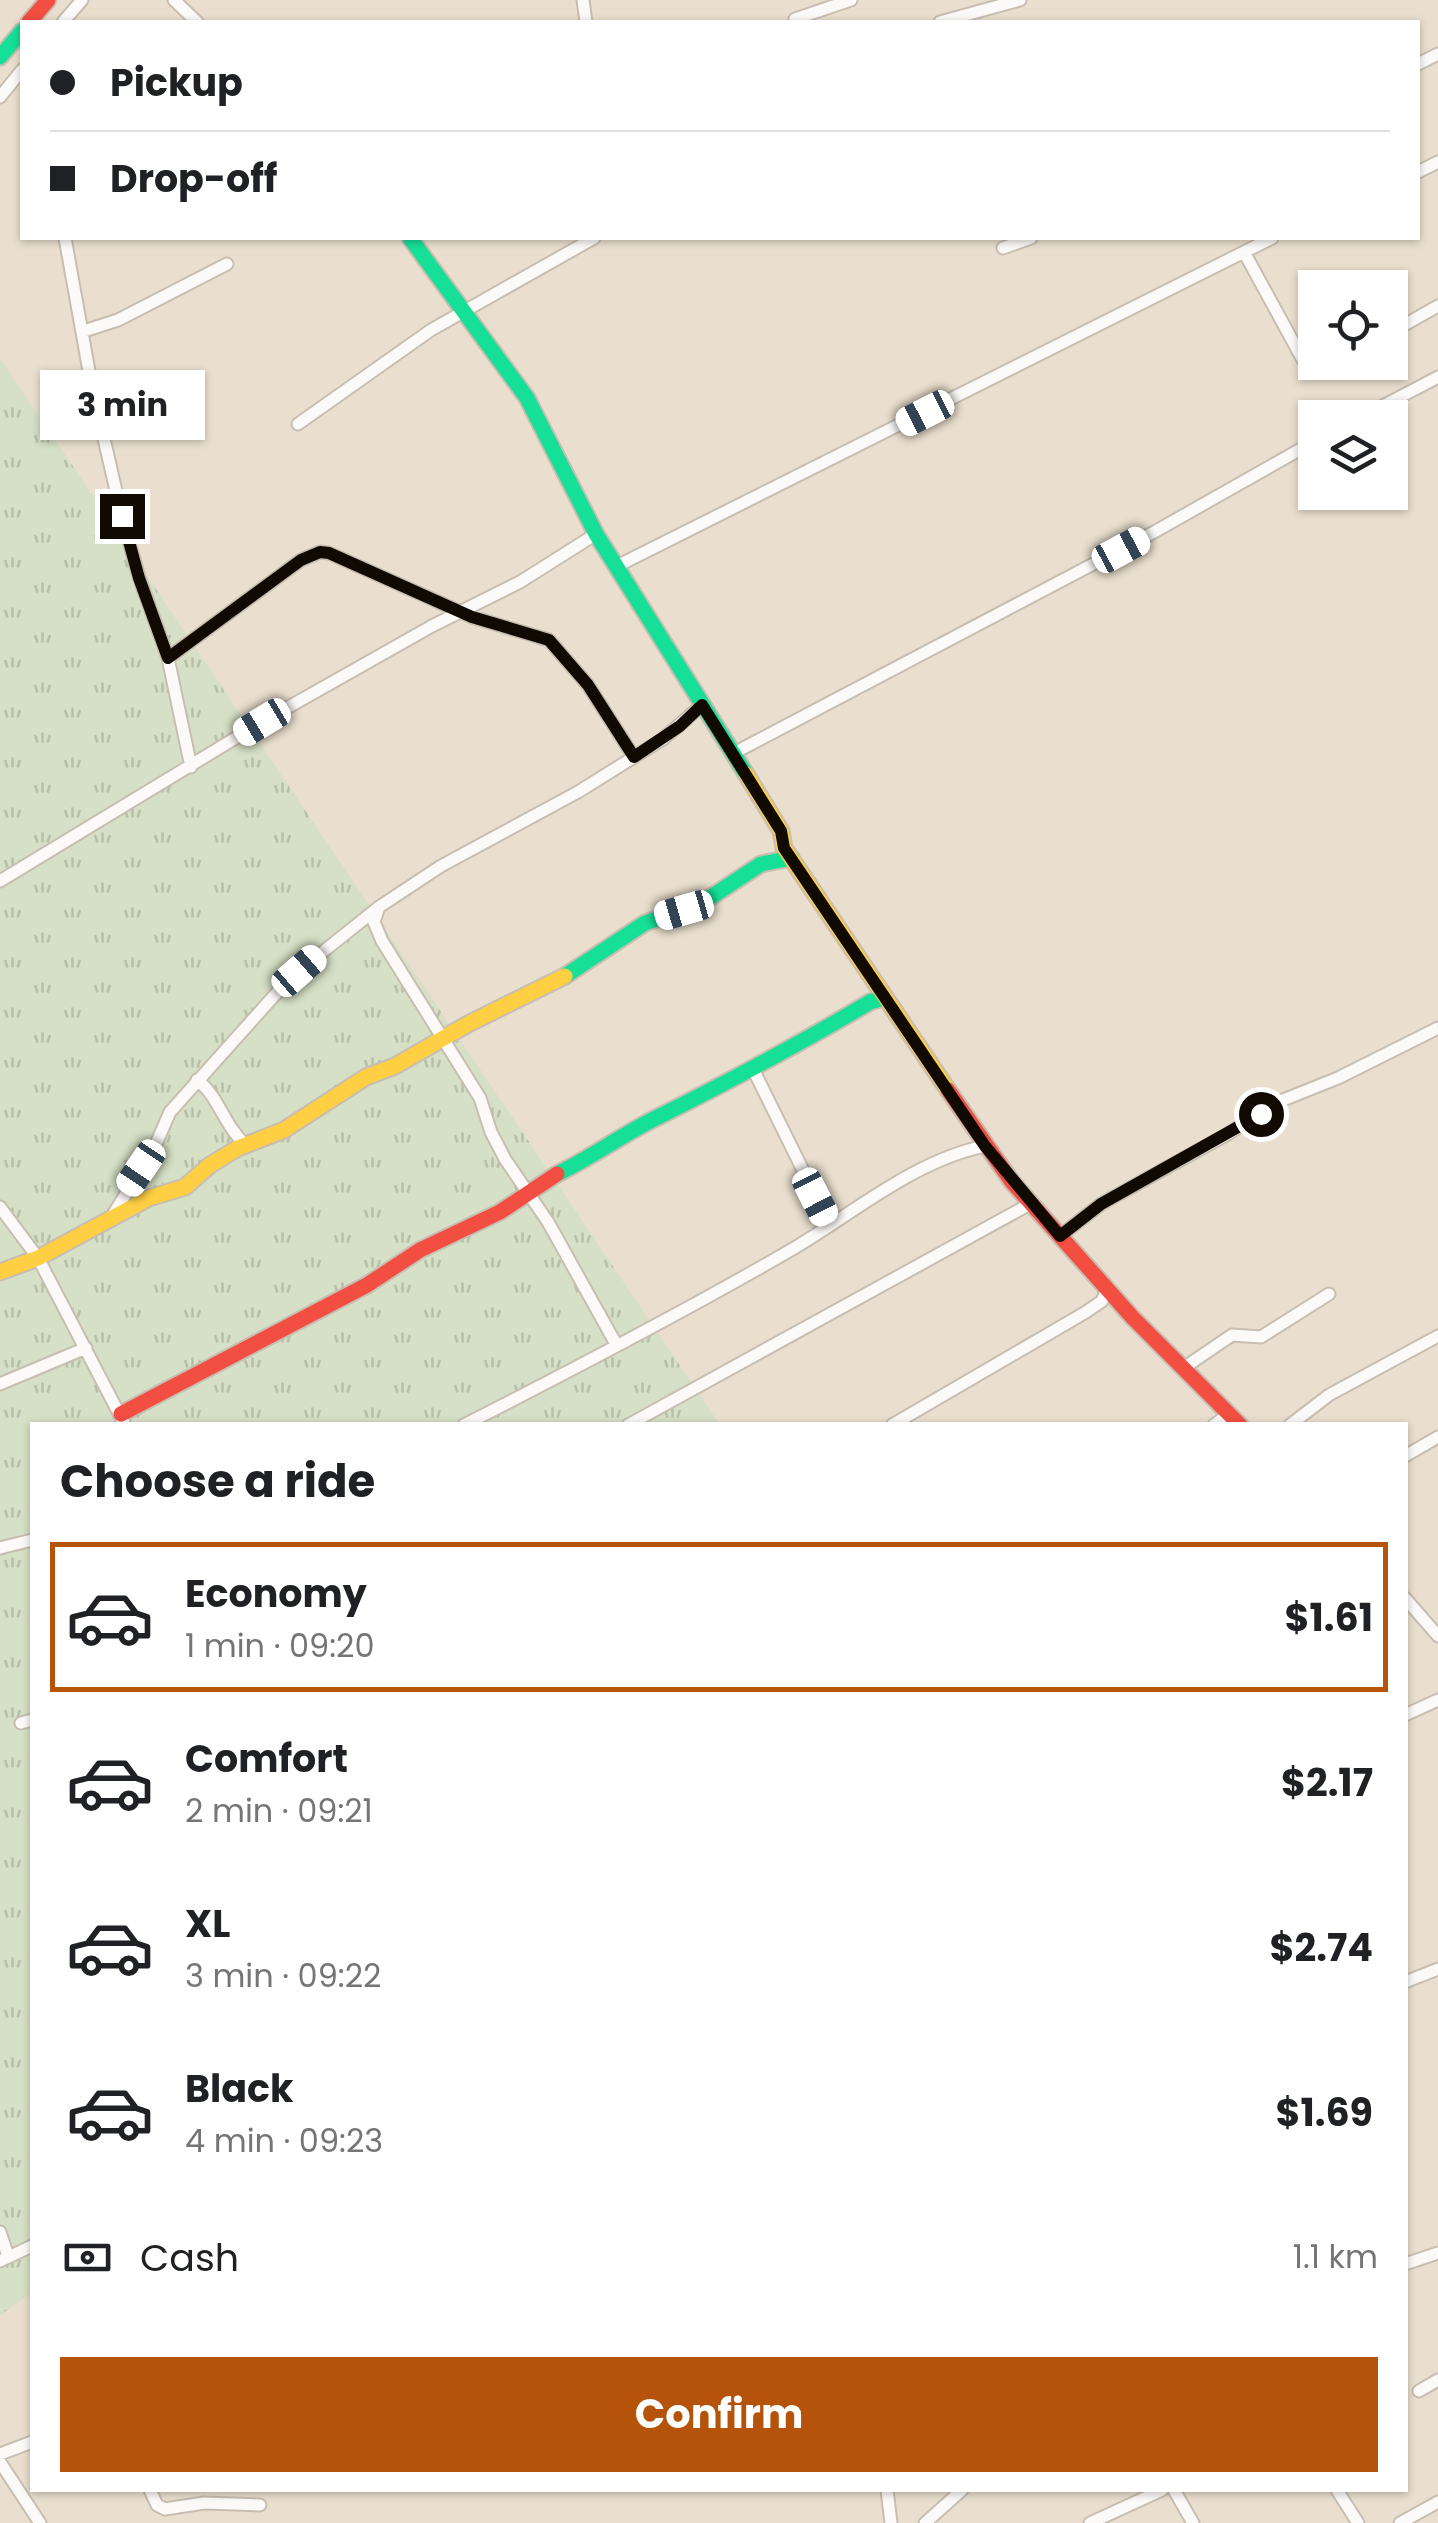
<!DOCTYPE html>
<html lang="en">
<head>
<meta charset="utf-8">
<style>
	body { margin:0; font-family:Poppins,sans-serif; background:#f6f6f6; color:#202124; height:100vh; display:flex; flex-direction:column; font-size:38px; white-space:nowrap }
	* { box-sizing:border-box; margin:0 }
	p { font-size:32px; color:#757577 }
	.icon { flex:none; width:55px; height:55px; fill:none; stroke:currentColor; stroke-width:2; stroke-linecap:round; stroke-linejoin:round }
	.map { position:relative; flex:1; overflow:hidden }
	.drawer { position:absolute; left:30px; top:1422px; width:1378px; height:1070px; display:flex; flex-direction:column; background:#fff; border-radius:0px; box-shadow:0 2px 8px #0004 }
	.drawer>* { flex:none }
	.guide { position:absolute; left:20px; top:20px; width:1400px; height:220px; border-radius:0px; box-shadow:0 2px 8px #0004; display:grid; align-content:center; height:220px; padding:0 30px; background:#fff }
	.fabs { position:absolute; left:1298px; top:270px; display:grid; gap:20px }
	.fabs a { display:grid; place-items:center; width:110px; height:110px; border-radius:0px; background:#fff; box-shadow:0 2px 8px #0004; font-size:50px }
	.end { position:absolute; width:45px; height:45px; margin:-22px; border:12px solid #110a02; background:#fff; box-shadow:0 0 0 5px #fff }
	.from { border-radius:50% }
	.bubble { position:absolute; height:70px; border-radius:0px; background:#fff; box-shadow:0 2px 8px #0004; font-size:32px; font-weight:700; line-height:70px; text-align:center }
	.car { position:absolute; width:30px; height:60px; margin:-30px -15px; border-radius:12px; box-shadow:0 0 8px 2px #0007; background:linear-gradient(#fff 24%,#345 0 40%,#fff 0 76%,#345 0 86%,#fff 0) }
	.guide b { display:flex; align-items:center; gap:35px; height:95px; font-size:38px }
	.guide b+b { border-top:2px solid #e0e0e0 }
	.guide i { width:25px; height:25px; background:#202124 }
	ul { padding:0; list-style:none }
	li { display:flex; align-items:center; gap:30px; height:150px; margin:0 20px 15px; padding:0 10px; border:5px solid transparent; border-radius:0px }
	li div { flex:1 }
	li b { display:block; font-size:38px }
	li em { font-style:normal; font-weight:700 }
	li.selected { border-color:#b45309 }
	li>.icon { width:90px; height:90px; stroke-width:1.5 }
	h2 { padding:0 30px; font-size:45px; line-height:120px }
	.pay { display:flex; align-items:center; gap:25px; height:110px; padding:0 30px; font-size:38px }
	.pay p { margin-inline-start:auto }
	.primary-button { display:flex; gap:20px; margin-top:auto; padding:20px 30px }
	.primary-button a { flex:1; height:115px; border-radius:0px; background:#b45309; color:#fff; font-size:40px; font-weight:700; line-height:115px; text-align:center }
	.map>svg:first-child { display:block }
	.grass { fill:url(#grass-tufts) }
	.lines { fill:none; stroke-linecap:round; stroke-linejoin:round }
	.street-casing { stroke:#c7beb1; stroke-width:15 }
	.fast-casing { stroke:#c7beb1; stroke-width:19 }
	.slow-casing { stroke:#c7beb1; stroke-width:19 }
	.jam-casing { stroke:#c7beb1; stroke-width:19 }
	.street { stroke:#fcfaf8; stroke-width:11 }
	.fast { stroke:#16e098; stroke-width:15 }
	.slow { stroke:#ffcf43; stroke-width:15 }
	.jam { stroke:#f24e42; stroke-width:15 }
	.route { stroke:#110a02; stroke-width:12 }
</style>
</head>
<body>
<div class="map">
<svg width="1438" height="2523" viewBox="0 0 1438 2523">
	<defs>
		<pattern id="grass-tufts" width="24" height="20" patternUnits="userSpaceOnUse" patternTransform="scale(2.5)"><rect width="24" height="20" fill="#d6e0c6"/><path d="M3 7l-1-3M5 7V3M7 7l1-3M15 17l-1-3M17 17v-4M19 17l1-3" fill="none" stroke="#b7bfa8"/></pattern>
	</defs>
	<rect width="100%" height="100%" fill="#eadfce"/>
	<path class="grass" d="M0,358L720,1425H32V2293L0,2315Z"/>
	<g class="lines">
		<g class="street-casing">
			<path id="street" d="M174,0L197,22
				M583,0L586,22
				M795,19L851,0
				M63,22L82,0
				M940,22L1020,0
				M1418,64L1438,54
				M0,97L22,70
				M1418,172L1438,162
				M65,238L91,382L122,517L139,577L168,658L191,767
				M1003,248L1031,238
				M1244,252L1303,360L1318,371L1340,362
				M84,331L118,320L227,264
				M1390,333L1438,306
				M1360,418L1438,377
				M298,424L431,330L594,238
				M617,566L1272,238
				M168,658L301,560L320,552L329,553L472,617L549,640L588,685L634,757
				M734,753L1156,531L1315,441
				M0,881L262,722L432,626L520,582L596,534
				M379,907L374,922L382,941L480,1098L491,1132L505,1159L548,1222L616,1344
				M754,1071L830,1225
				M197,1080C219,1096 224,1126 245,1144
				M0,1207L38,1258L125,1425
				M111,1218L155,1146L170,1112L290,978L379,907L441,866L578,792L663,739L702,705
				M1060,1236L1101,1204L1228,1134L1278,1102L1338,1078L1438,1028
				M1185,1367L1232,1335L1261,1337L1329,1294
				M0,1384L86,1348
				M464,1425C576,1368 688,1310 796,1247C856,1211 916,1160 985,1146
				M628,1425L1030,1204
				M892,1425L1086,1312L1102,1301L1107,1289
				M1214,1425L1229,1414
				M1290,1425L1329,1395L1438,1336
				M1405,1456L1438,1437
				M0,1548L32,1540
				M1405,1598L1438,1636
				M1405,1715L1438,1700
				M21,1723L32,1720
				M1405,1982L1438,1969
				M0,2232L8,2256
				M0,2261L32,2246
				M1405,2264L1438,2253
				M1419,2391L1438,2380
				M0,2454L32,2442
				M0,2462L40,2523
				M150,2490L157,2505L165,2509L204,2503L260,2505
				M887,2490L891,2523
				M1174,2490L1193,2523
				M1337,2490L1358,2523
				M925,2523L962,2490
				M1090,2523L1162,2490
				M1400,2523L1438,2502"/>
		</g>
		<g class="fast-casing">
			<path id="fast" d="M0,57L22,31
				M410,238L527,398L596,534L746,774
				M565,976L645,923L699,905L761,864L791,858
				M557,1174C590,1158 619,1137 652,1120C726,1083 798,1045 870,1002L883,998"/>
		</g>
		<g class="slow-casing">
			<path id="slow" d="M746,774L781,831L784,848L948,1090
				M0,1272L38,1258L149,1198L185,1187L210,1165L238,1148L284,1130L366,1077L395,1066L468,1024L565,976"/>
		</g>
		<g class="jam-casing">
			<path id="jam" d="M29,22L48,0
				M948,1090L1012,1182L1133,1318L1240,1425
				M121,1414L367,1285L420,1250L500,1212L557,1174"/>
		</g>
		<use href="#street" class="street"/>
		<use href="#fast" class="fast"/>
		<use href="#slow" class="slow"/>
		<use href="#jam" class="jam"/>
	</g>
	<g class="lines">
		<path class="route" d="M122,516L139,578L168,658L301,560L320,552L329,553L472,617L549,640L588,685L634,757L680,726L702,705L781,831L784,848L985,1146L1060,1236L1101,1204L1261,1114"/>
	</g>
</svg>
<div class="fabs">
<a><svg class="icon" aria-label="locate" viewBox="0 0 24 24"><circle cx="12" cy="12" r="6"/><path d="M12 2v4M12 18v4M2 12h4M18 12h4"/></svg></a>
<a><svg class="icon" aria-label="layers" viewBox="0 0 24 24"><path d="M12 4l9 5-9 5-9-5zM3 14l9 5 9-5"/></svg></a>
</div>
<i class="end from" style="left:1261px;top:1114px"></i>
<i class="end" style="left:122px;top:516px"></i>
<div class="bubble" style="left:40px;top:370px;width:165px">3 min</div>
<i class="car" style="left:925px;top:413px;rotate:243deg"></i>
<i class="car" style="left:1121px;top:550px;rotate:62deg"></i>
<i class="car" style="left:262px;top:722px;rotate:239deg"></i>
<i class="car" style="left:684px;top:910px;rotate:254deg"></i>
<i class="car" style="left:299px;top:971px;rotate:49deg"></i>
<i class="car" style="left:141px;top:1168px;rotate:214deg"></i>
<i class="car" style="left:815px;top:1197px;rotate:153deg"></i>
<div class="guide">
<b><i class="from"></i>Pickup</b>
<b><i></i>Drop-off</b>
</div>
<section class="drawer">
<h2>Choose a ride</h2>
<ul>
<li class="selected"><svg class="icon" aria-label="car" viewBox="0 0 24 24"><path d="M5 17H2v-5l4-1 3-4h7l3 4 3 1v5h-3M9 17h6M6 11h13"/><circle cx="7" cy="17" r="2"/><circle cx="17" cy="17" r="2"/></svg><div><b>Economy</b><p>1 min · 09:20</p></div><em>$1.61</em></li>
<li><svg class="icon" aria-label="car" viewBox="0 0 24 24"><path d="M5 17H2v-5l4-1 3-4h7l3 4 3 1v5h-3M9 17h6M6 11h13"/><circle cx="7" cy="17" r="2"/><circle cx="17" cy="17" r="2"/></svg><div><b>Comfort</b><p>2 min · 09:21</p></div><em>$2.17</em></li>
<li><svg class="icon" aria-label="car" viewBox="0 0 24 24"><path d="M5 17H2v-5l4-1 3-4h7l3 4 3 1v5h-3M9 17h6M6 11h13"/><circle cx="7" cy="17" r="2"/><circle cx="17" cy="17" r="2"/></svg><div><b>XL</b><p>3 min · 09:22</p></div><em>$2.74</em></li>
<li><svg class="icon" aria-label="car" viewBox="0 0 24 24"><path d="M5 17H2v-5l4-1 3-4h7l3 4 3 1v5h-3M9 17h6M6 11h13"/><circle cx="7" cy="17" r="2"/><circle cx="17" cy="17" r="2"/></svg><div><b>Black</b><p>4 min · 09:23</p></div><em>$1.69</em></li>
</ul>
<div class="pay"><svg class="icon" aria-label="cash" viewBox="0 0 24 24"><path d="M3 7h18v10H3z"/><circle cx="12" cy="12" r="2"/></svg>Cash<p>1.1 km</p></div>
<div class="primary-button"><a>Confirm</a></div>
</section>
</div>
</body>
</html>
